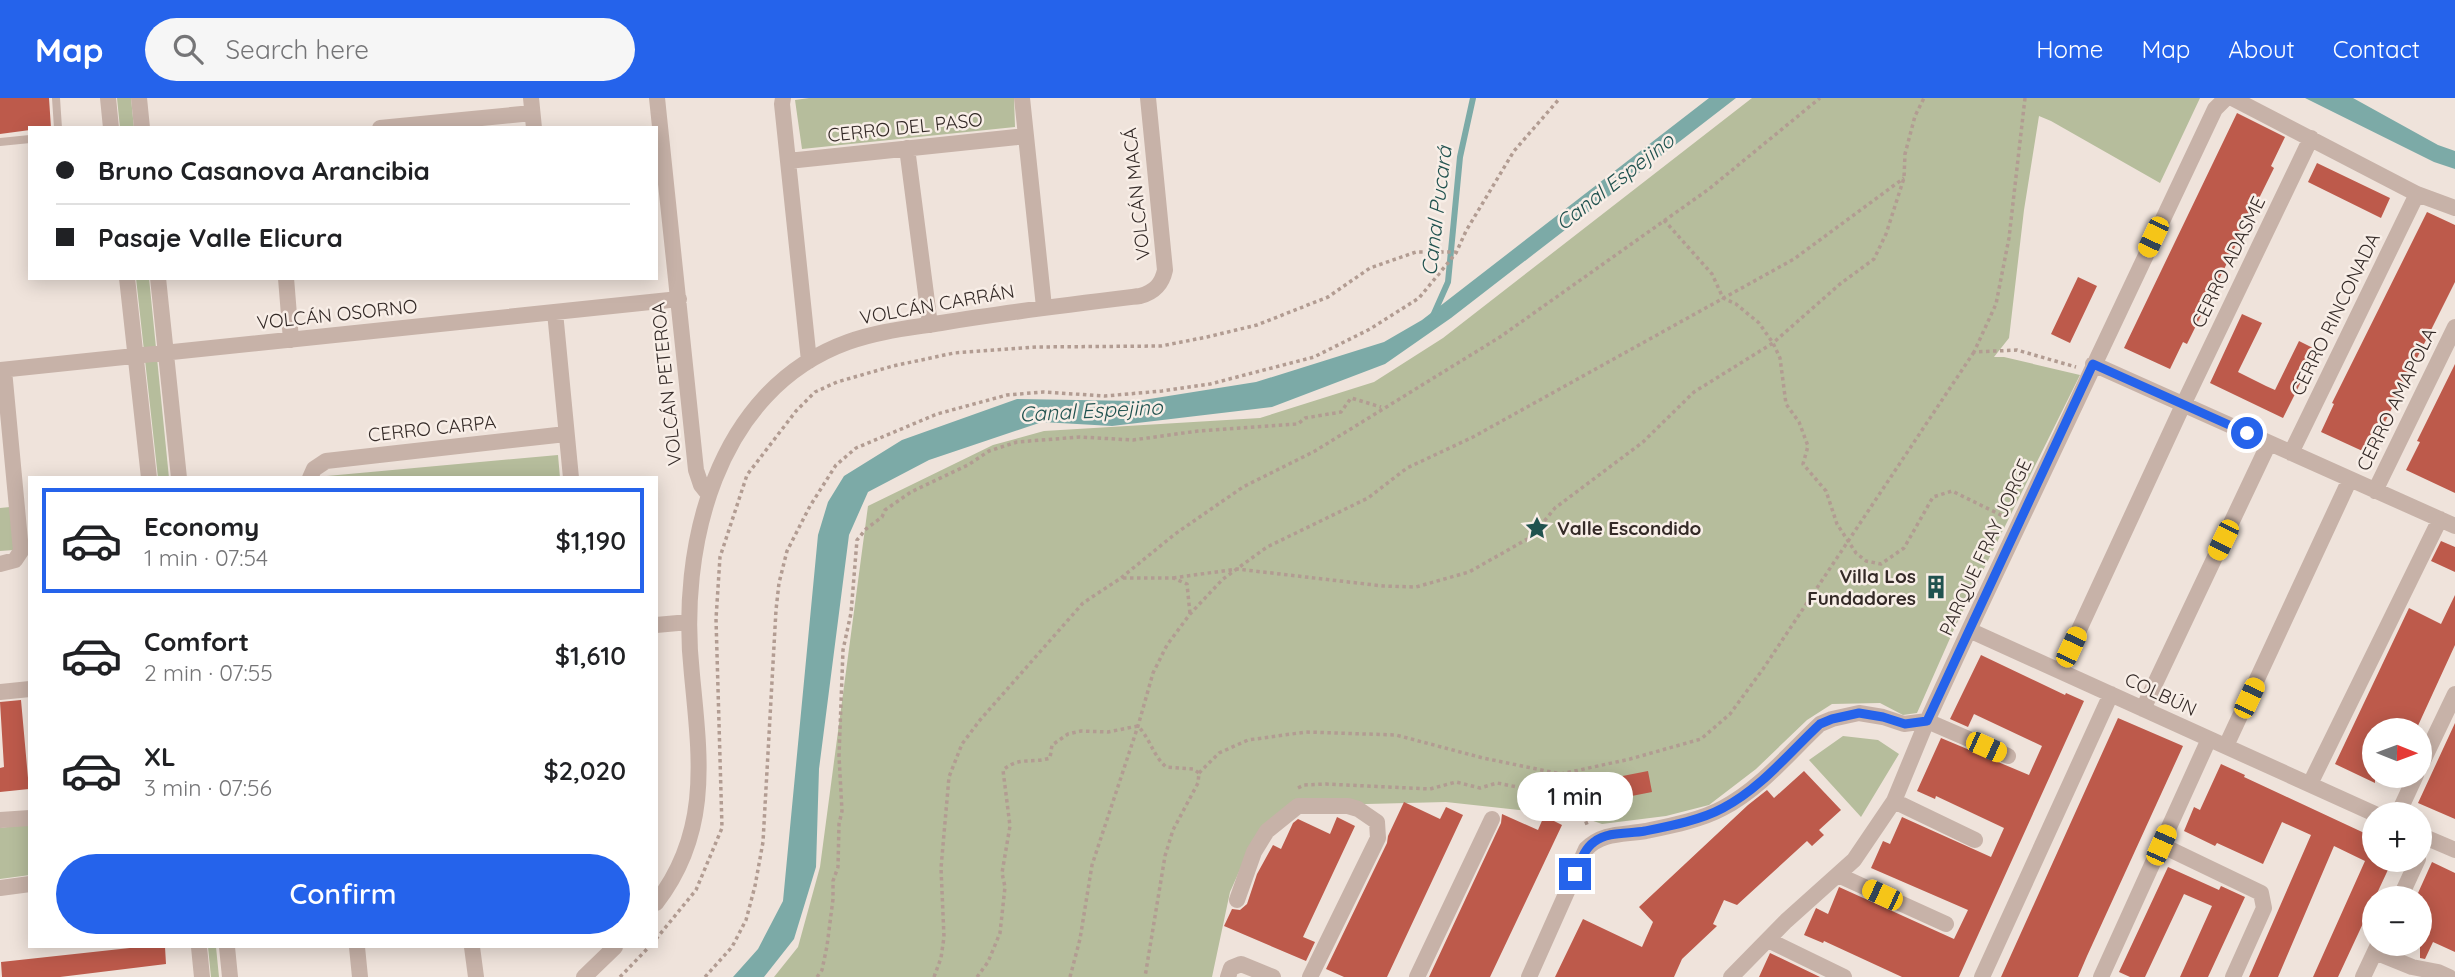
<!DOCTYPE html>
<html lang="en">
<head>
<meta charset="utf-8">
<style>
	body { margin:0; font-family:Quicksand,sans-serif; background:#f6f6f6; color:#202124; height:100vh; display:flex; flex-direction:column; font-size:26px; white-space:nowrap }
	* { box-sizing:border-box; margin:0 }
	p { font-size:23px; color:#757577 }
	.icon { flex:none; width:38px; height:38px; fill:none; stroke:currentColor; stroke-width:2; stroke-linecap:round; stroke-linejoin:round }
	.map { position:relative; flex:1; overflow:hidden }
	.panel { position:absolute; left:28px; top:378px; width:630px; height:472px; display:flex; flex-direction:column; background:#fff; border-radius:0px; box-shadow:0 4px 18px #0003 }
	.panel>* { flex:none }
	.top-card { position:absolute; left:28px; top:28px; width:630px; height:154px; border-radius:0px; box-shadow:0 4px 18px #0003; display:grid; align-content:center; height:154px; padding:0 28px; background:#fff }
	.needle { width:46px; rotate:91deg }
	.buttons { position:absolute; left:2362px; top:620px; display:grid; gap:14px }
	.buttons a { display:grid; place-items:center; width:70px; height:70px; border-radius:50%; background:#fff; box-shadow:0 4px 18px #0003; font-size:35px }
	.end { position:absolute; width:32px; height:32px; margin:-16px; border:9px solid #2563eb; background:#fff; box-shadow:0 0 0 4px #fff }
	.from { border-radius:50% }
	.bubble { position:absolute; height:49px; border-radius:24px; background:#fff; box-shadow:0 4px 18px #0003; font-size:23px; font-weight:600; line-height:49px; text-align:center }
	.car { position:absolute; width:21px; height:42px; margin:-21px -10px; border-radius:9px; box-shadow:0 0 5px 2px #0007; background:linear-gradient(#f5c518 24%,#345 0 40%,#f5c518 0 76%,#345 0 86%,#f5c518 0) }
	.top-card b { display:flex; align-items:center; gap:24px; height:66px; font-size:26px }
	.top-card b+b { border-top:2px solid #e0e0e0 }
	.top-card i { width:18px; height:18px; background:#202124 }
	ul { padding:12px 0 0; list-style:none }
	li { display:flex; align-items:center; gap:21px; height:105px; margin:0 14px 10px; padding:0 14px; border:4px solid transparent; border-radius:0px }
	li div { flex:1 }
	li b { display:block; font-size:26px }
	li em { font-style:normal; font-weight:600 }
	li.selected { border-color:#2563eb }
	li>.icon { width:63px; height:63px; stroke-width:1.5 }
	.primary-button { display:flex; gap:14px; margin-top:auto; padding:14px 28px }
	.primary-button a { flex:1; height:80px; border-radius:42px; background:#2563eb; color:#fff; font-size:28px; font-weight:600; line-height:80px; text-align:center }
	header { display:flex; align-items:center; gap:42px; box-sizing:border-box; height:98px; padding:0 35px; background:#2563eb; color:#fff }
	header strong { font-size:33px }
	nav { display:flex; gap:38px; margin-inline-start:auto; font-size:24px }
	.search { width:490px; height:63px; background:#f6f6f6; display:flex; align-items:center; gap:18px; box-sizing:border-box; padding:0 24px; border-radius:38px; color:#757577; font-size:26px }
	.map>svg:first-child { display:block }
	.green { fill:#b6bd9c }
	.water { fill:#7caaa7 }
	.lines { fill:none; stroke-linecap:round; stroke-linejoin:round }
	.stream { stroke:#7caaa7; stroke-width:6 }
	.building { fill:#bd5a4b }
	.path { stroke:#b29c92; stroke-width:3.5; stroke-dasharray:3.5 3.5; stroke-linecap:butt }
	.lane { stroke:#c7b2a8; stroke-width:8 }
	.street { stroke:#c7b2a8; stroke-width:16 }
	.route { stroke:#2563eb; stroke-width:9 }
	.labels { text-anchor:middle; stroke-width:5; stroke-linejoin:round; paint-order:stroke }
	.street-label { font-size:19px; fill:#342a27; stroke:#f8eee7 }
	.poi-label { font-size:19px; font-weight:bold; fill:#342a27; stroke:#f8eee7; text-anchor:start }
	.water-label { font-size:21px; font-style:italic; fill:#20524f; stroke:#f8eee7 }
</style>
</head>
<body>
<header>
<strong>Map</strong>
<div class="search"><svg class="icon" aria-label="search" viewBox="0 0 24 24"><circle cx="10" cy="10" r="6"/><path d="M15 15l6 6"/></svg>Search here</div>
<nav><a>Home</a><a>Map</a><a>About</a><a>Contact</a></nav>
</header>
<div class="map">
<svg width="2455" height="879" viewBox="0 0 2455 879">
	<rect width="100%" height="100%" fill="#efe3db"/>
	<path class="green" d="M117,0H131L134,30H120Z
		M809,0H1014L1015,29L802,51L795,2Z
		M1752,0H2200L2160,85L2051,23L2039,18L2024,112L2009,240L1994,259H2004L2080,277L1955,529L1917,615L1903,617L1880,605L1832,606L1807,622L1756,671L1709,707L1666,718L1602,726L1582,719L1446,704L1327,707L1302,710L1250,749L1230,794L1212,879H774L798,849L820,769L868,408L993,347L1044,333L1260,320L1374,284L1443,240Z
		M136,180H149L169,380H158Z
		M558,357L560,380H316V379Z
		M10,409L14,452L0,453V410Z
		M1843,638L1878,642L1899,656L1861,719L1809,662Z
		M30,726V777L0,781V730Z
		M208,849H216L219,879H211Z"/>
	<path class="water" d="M1709,0H1736L1451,220L1385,266L1272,309L1112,328L1042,324L929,362L868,394L849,437L819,671L816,769L794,841L764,879H733L758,851L783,803L818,437L828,404L844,378L902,342L1017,301L1137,303L1256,284L1384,244L1422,222Z
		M2305,0H2353L2438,47L2455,53V71L2434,64Z"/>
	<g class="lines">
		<path class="stream" d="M1432,220L1448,184L1460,59L1473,0"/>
	</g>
	<path class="building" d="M0,0H49L51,30H30V32L0,36Z
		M2237,15L2285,39L2271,68L2274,70L2187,246L2183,244L2170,271L2124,250Z
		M2317,65L2390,100L2381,120L2308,84Z
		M2427,114L2455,127V184L2369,356L2321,334L2334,306L2332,305Z
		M2078,179L2097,188L2070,245L2051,236Z
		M2242,216L2262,225L2238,274L2266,288L2275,292L2299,243L2317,252L2283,320L2210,285Z
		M2455,266V395L2406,372L2420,344L2417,343Z
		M2441,443L2455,449V474L2431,463Z
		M2455,497V547L2416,632H2375V685L2335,666L2409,510L2441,526Z
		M1981,557L2065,597L2066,595L2084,603L1959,879H1902L1824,843L1823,845L1804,837L1816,810L1828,816L1839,789L1954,841L1968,812L1871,770L1883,743L1890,746L1902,719L1991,759L2004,730L1936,698L1935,701L1917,693L1941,640L2029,677L2042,648L1974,616L1968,629L1950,621Z
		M21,602L29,691L0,694V670L4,669L0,604Z
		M2118,620L2183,648L2087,858L2078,879H2001Z
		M2455,625V721L2418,705Z
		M2221,666L2245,677L2244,679L2375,740V761H2393L2338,879H2313L2365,763L2334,748L2278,879H2249L2311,737L2282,724L2263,766L2217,745L2215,748L2184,733L2194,709L2200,712Z
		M1648,673L1652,694L1601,704L1597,683Z
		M1804,673L1841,712L1819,732L1824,737L1812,748L1807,743L1737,807L1724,802L1713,826L1717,828L1682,861L1674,879H1555L1583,821L1642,849L1653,824L1639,809L1748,707L1767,692L1774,700Z
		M1404,704L1440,721L1446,709L1463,717L1387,879H1344L1326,871L1387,745L1388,738Z
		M1502,716L1538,732L1544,718L1562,727L1490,879H1429L1501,725Z
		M1337,719L1355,728L1303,839L1315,844L1306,863L1224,828L1232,811L1240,812L1247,806L1257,776L1273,747L1281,751L1293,725L1298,721L1330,736Z
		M2432,764L2455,775V854L2433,844L2425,861L2420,860V797L2418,795Z
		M2168,769L2219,792L2221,788L2245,799L2208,879H2180L2212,808L2184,796L2145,879H2130L2119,874Z
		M139,849H165L166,866L60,879H2L1,864Z
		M1770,855L1820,879H1759Z"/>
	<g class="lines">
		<path class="path" d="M2025,0L2009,140L1996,206L1974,254L2017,252L2076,269
			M1664,122L1712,176L1723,200L1736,206L1759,225L1773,245L1780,260L1786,306L1799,324L1808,348L1803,366L1826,393L1837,426L1856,455L1866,463L1881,466L1904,450L1933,399L1952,393L2005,419
			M1123,480H1173L1187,486L1190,516
			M1173,480L1237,471L1383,488L1416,489L1469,474L1531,439L1555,410L1643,344L1694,294L1773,245L1840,186L1874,161L1886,136L1904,80L1905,56L1915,18L1924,0
			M1199,675L1219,655L1248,642L1306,634L1396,637L1483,660L1561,676L1630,661L1701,641L1730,616L1763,571L1974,254
			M1298,690L1304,687L1326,686L1430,691L1456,684L1480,690L1497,685L1537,693L1556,708L1579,707L1588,729
			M656,841L696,792L722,730L716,521L720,459L747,377L796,313L815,294L837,284L893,268L954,255L1036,249L1161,248L1207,239L1257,227L1328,199L1370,170L1416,154H1455
			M620,879L649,849
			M705,879L732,849L746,822L755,788L763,744L776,512L779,485L787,453L810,408L836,367L856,350L937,316L1007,297L1043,294L1105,298L1162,293L1210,286L1314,259L1370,231L1419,200L1456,155L1466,133L1514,53L1560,0
			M817,879L822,872L827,848L833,801V783L838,769L839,726L842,713L839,658L843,552L851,515L857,442L866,431L882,419L885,412L911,394L968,367L989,353L1017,344L1080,339L1133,342L1198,333L1298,326L1305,320L1341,314L1351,300L1381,309
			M934,879L941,860L944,839L941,770L949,679L962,646L980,622L1083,505L1121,480L1175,436L1243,389L1315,353L1500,239L1709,91L1820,0
			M977,879L988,864L1000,835L1005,789L1002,775L1010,728L1003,672C1020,658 1031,666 1050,660L1052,647L1068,636L1081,633L1108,634L1138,628C1151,642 1152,656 1166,669L1193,671L1199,675L1198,685L1173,732L1165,758L1145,879
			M1070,879L1080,841L1092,767L1138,628L1153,575L1167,547L1190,516L1223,481L1267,449L1368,400L1407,370L1473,339L1794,161L1904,80"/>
		<path class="lane" d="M56,0L58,30
			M0,44L30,41"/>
		<path class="street" d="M108,0L111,30
			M139,0L142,30
			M531,0L534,30
			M657,0L696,372L701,387L709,397
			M783,0L782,6L809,263
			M1022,0L1044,209
			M2232,0L2417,96L2455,110
			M380,30L532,15
			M907,50L930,227
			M788,63L1026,38
			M127,180L149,380
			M158,180L179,380
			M286,180L291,242
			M555,214L571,380
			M2093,266L2455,428
			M0,272L679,201
			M2291,355L2417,96
			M310,380L314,371L326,363L566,336
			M2375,393L2455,229
			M0,466L15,462L21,453L4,272
			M656,527L689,524
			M1969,532L2375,716
			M2060,573L2183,307L2311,40
			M0,594L30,591
			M2143,611L2269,345
			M2226,648L2350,381
			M2420,669L2455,596
			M2310,686L2440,421
			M1894,703L1975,742
			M2398,716L2416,677
			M0,722L30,720
			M2420,737L2455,752
			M2161,747L2261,795L2264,810L2233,879
			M1838,777L1946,826
			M0,790L30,786
			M2400,800L2418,761
			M1237,802L1254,754L1267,733L1298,708H1348L1358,711L1377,724L1378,740L1310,879
			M656,805C711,734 700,660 692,577C678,450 715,292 848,244C878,233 910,230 941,225C1007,214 1074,206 1140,198C1155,194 1162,186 1165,172L1148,0
			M1768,842L1844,879
			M199,849L202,879
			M227,849L230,879
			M357,849L360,879
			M472,849L476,879
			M2375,854L2412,869L2438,874L2449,879
			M584,879L615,849
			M1228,879L1231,870L1241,866L1273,879
			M1417,879L1492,721
			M1529,879L1586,751C1603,734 1623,737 1646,733C1670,728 1701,722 1723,710C1761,690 1789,655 1820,626L1832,621L1859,615L1883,619L1904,626L1927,623L2008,658
			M1731,879L1786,823L1854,762L1894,703L1927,623L1969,532L2215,11L2226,0
			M1982,879L2111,596
			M2101,879L2209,641
			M2363,879L2379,845"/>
	</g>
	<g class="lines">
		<path class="route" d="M1575,776C1580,765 1584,751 1594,744C1608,733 1629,736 1645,733C1670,728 1701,722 1723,710C1761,690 1789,655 1820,626L1832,621L1859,615L1883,619L1905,626L1927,623L2093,266L2247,335"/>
	</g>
	<defs>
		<g id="sight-bare" transform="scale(1.89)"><path d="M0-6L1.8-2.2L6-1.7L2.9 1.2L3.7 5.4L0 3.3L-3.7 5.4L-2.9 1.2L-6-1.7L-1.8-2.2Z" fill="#20524f" stroke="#f8eee7" stroke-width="2.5" paint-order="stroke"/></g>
		<g id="building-bare" transform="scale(1.89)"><path d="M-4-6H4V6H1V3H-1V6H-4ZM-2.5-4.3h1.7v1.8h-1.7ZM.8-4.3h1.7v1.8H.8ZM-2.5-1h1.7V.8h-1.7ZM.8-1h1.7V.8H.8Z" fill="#20524f" stroke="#f8eee7" stroke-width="2.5" paint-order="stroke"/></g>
	</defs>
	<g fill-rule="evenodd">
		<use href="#sight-bare" x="1537" y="430"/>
		<use href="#building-bare" x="1936" y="489"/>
	</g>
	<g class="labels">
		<g class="street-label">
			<text transform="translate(905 29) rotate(-6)" y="7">CERRO DEL PASO</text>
			<text transform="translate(1136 96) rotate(-96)" y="7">VOLCÁN MACÁ</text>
			<text transform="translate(2228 164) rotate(-64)" y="7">CERRO ADASME</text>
			<text transform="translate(937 206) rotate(-10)" y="7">VOLCÁN CARRÁN</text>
			<text transform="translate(337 216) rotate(-6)" y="7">VOLCÁN OSORNO</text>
			<text transform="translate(2335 216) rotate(-64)" y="7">CERRO RINCONADA</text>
			<text transform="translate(666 286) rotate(-96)" y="7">VOLCÁN PETEROA</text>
			<text transform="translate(2396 301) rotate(-64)" y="7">CERRO AMAPOLA</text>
			<text transform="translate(432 330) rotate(-6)" y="7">CERRO CARPA</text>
			<text transform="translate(1985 449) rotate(-65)" y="7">PARQUE FRAY JORGE</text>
			<text transform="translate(2161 596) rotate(25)" y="7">COLBÚN</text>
		</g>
		<g class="poi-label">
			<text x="1557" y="437">Valle Escondido</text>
			<text x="1916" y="485" text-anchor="end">Villa Los<tspan x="1916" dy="22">Fundadores</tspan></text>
		</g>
		<g class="water-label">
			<text transform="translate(1615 84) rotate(-38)" y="7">Canal Espejino</text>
			<text transform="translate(1437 113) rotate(-83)" y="7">Canal Pucará</text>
			<text transform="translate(1091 313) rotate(-3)" y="7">Canal Espejino</text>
		</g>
	</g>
</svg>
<div class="buttons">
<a><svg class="needle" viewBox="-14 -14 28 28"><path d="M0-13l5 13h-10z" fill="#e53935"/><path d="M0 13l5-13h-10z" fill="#757577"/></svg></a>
<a>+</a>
<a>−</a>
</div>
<i class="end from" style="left:2247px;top:335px"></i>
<i class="end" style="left:1575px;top:776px"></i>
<div class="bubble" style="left:1517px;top:674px;width:116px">1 min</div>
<i class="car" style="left:2153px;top:139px;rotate:205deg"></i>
<i class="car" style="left:2223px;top:442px;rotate:206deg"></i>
<i class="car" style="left:2071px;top:549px;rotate:25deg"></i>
<i class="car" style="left:2249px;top:600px;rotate:25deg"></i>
<i class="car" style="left:1986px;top:649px;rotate:114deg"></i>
<i class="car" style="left:2161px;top:747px;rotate:24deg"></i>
<i class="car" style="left:1882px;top:797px;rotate:295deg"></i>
<div class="top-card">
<b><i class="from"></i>Bruno Casanova Arancibia</b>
<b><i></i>Pasaje Valle Elicura</b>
</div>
<section class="panel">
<ul>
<li class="selected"><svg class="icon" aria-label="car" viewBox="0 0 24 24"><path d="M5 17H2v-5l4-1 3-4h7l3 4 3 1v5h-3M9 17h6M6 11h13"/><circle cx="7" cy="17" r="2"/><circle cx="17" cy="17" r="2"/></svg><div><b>Economy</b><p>1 min · 07:54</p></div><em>$1,190</em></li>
<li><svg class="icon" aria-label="car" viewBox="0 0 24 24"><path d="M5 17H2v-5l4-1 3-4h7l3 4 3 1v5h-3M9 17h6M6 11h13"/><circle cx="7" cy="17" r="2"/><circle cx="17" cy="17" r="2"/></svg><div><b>Comfort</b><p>2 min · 07:55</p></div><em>$1,610</em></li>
<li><svg class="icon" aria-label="car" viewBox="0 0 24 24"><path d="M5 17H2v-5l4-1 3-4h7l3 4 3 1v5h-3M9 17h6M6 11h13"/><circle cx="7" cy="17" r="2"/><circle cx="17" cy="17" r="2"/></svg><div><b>XL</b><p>3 min · 07:56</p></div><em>$2,020</em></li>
</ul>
<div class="primary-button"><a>Confirm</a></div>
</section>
</div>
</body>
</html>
